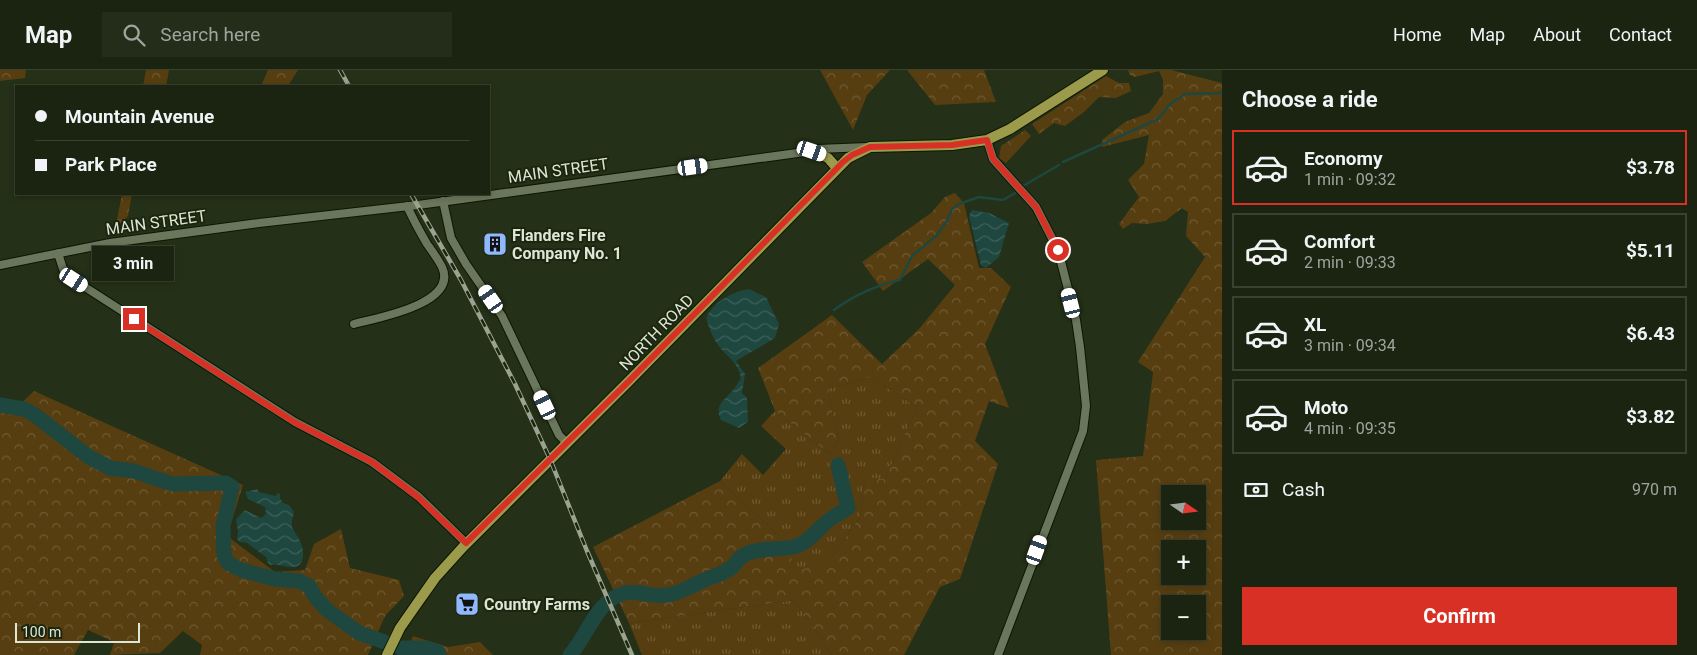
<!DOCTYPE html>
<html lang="en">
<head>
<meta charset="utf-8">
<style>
	body { margin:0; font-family:Roboto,sans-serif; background:#242c1a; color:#f1f3f6; height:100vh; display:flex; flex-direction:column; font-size:19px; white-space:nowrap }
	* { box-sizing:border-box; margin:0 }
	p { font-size:16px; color:#a0a49f }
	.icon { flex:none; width:28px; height:28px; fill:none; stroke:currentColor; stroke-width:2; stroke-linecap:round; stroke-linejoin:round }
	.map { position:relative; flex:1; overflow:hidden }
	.drawer { display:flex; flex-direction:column; background:#1b2411; width:475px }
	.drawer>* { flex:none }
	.banner { position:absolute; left:15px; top:15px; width:475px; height:110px; border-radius:0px; box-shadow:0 2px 8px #0003,0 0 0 1px #394131; display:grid; align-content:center; height:110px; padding:0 20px; background:#1b2411 }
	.needle { width:32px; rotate:104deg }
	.fabs { position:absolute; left:1161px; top:415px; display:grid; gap:10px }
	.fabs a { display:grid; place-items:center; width:45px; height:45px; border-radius:0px; background:#1b2411; box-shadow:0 2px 8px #0003,0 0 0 1px #394131; font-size:25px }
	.scale { position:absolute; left:15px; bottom:12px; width:125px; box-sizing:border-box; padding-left:5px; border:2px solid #dde5d6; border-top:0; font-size:14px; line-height:18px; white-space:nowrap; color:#dde5d6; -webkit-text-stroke:4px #1b260e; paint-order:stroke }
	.end { position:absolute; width:22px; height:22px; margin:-11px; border:6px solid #d93025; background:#fff; box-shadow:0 0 0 2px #fff }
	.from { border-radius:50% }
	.bubble { position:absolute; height:35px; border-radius:0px; background:#1b2411; box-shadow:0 2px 8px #0003,0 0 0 1px #394131; font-size:16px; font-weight:700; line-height:35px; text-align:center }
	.car { position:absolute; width:15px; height:30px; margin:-15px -8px; border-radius:6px; box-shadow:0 0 4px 1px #0007; background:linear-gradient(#fff 24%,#345 0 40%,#fff 0 76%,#345 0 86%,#fff 0) }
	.banner b { display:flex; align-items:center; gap:18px; height:48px; font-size:19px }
	.banner b+b { border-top:1px solid #394131 }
	.banner i { width:12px; height:12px; background:#f1f3f6 }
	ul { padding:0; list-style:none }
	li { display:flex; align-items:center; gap:15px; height:75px; margin:0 10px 8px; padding:0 10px; border:2px solid #394131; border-radius:0px }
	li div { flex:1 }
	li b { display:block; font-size:19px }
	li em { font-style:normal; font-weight:700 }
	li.active { border-color:#d93025 }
	li>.icon { width:45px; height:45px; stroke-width:1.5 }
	h2 { padding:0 20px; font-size:22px; line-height:60px }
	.pay { display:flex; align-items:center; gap:12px; height:55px; padding:0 20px; font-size:19px }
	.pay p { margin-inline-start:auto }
	.action { display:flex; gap:10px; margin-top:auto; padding:10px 20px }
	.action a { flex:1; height:58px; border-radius:0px; background:#d93025; color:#fff; font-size:20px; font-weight:700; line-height:58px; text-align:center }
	header { display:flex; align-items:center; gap:30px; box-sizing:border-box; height:70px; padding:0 25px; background:#1b2411; border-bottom:1px solid #394131 }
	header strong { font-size:24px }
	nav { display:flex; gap:28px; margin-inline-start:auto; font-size:18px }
	.search { width:350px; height:45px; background:#242c1a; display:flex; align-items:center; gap:12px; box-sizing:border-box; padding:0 18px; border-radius:0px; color:#a0a49f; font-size:19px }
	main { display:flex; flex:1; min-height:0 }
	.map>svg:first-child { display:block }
	.grass { fill:url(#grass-tufts) }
	.forest { fill:url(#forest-crowns); fill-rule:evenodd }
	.water { fill:url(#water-waves) }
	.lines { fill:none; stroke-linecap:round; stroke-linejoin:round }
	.stream { stroke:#1e4740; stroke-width:2.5 }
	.river { stroke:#1e4740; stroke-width:15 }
	.minor-casing { stroke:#0d1702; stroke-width:10 }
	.major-casing { stroke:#0d1702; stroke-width:12 }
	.minor { stroke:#6a775c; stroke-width:8 }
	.major { stroke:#9c9a4b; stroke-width:10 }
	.rail-casing { stroke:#99a390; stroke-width:4.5 }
	.rail { stroke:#1b260e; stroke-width:2.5; stroke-dasharray:8; stroke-linecap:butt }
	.route { stroke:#d93025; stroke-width:6 }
	.labels { text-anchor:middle; stroke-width:4; stroke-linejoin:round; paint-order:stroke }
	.street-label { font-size:16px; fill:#dde5d6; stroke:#1b260e }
	.poi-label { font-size:16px; font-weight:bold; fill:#dde5d6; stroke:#1b260e; text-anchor:start }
</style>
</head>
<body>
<header>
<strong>Map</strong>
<div class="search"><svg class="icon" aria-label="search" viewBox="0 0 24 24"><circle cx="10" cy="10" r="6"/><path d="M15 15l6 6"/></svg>Search here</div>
<nav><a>Home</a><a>Map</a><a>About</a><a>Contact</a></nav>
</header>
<main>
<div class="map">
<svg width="1222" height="585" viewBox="0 0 1222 585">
	<defs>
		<pattern id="grass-tufts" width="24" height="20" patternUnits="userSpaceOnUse" patternTransform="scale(1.25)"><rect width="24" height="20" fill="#573e11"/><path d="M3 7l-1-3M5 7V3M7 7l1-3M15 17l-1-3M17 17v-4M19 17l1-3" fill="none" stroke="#6f5a33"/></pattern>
		<pattern id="forest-crowns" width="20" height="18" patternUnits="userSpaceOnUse" patternTransform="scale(1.25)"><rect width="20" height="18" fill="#573e11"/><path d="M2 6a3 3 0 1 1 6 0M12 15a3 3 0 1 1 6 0" fill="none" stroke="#6f5a33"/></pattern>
		<pattern id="water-waves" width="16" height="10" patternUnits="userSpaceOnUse" patternTransform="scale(1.25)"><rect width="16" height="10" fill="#1e4740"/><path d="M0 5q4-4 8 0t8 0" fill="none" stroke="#3e615b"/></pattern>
	</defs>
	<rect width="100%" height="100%" fill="#243017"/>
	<path class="grass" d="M870,307L917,337L885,409L865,408L860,447L828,493L795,502L788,474L720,411L742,384L763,405L786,379L761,356L775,341L830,384L839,370L827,319Z
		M795,530L832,585H642L629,553Z"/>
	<path class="forest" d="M0,0H26L25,8L0,11Z
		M146,0H169L166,16H143Z
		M268,0H298L288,16H261Z
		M820,0H890L867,25L853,60Z
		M907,0H984L996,32L935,35Z
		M1128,0H1171L1222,13V585H1111L1096,390L1143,386L1153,302L1138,292L1205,187L1186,166L1188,142L1182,138L1165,151L1147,154L1132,153L1123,159L1119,154L1139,127L1128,110L1144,94L1149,65L1102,77V70L1125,52L1149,43L1163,24V10L1159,1L1135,7L1130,5ZM1170,424H1198V451H1170ZM1170,479H1198V506H1170ZM1170,534H1198V561H1170Z
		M1106,6L1119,13H1129L1131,21L1116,28L1099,27L1084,42L1065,56L1054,53L1039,64L1032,54Z
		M1025,60L1031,66L1006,93L999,88L1001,76Z
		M955,123L964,133L979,198H991L1011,217L985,274L1009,338L989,331L975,371L998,394L960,509L940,517L904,585H832L795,530L629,553L593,477L720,411L788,474L795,501L828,493L860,447L865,407L885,409L917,337L870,307L827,319L839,370L830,384L775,341L758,298L832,245L882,294L919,259L955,215L928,189L883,221L862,192L931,143L945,127Z
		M122,124H132L128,146L115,159Z
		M34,321L243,415L227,466L275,502L305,500L314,474L341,459L350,498L399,510L404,526L385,546L368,585H200L202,575L183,561L160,583L110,585L114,572L88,560L74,585H0V337L15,339Z
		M413,566L448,577L480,572L493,585H414L407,582Z"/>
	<path class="water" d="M972,140L989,143L1009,153L999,187L986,198L981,195L969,146Z
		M748,219L766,227L779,254L775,268L736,291L745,304L742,323L747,328L748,352L739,358L721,350C713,335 726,329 734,319C737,315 739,311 741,308C738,292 727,287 718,275C712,267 709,257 706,248C713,233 731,222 748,219Z
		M257,419L259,422L276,426L277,423L280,424V429L283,433L289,435L294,442C293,447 291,452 292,457C294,462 298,466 300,471C304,479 306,495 294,497C286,498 279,493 271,495L268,493L266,487L247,473L240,472L237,469L238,462L236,449L245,440L261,448L266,444L265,437L248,429L245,422Z"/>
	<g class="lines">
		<path class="stream" d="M1063,92L1158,49L1170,34L1185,24L1222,23
			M1023,116L1059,95
			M834,240C853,226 878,215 900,210L912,186L937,165L947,151L952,139L959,134L979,127L1003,130L1015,123"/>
		<path class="river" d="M0,335L24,339L35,345L89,387L110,398L134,401L172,414L226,413L232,417L223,456L224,485L228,493L241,500L275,509L299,511L309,516L316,528L327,540L359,563L385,572
			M401,578H425L438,582L439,585
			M570,585C586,567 593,541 613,528C634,515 647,529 668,525C680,523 689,517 700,512C710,507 722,505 731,498C735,495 737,490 741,487C754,477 777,480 793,477C810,473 818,457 832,448C837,444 843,442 848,438L838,395"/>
		<g class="minor-casing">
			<path id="minor" d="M987,70L993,89L1036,137L1058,180L1076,250L1080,277L1086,336L1083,361L998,585
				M443,131L451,168L466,194L502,246L559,365L567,373
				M58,183L63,199L74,210L295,352L372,392L419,427L466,473
				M0,195L110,173L259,153L418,135L812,81L818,79L867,77
				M354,254C376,248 459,234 442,197C438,189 432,181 427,174C420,162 413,149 407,136"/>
		</g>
		<g class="major-casing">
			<path id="major" d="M812,81L828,88L837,98
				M387,585L400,558L416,535L435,508L463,477L630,310L848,88L870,77L952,75L987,70L1010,59L1103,0"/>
		</g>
		<use href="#minor" class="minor"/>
		<use href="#major" class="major"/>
		<g class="rail-casing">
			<path id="rail" d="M340,0L349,16
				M411,124L461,210L515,314L550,389L587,481L632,585"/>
		</g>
		<use href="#rail" class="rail"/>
	</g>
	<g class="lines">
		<path class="route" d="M134,249L294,352L372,392L418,427L466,473L630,310L843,92L852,85L870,77L952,75L987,70L993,89L1036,137L1058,180"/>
	</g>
	<defs>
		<g id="building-square" transform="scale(1.25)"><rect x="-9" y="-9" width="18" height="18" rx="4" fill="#90b8fd" stroke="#1b260e"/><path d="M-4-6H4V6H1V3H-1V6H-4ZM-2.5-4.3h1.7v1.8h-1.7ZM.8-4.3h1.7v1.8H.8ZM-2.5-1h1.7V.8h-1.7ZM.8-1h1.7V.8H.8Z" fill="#111"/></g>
		<g id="supermarket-square" transform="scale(1.25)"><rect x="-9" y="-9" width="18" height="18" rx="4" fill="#90b8fd" stroke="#1b260e"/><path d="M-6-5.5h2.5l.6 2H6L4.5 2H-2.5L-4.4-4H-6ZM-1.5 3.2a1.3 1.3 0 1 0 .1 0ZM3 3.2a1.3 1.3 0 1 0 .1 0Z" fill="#111"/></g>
	</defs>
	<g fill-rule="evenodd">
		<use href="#building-square" x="495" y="174"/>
		<use href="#supermarket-square" x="467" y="534"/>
	</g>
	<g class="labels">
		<g class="street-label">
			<text transform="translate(558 100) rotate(-8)" y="6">MAIN STREET</text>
			<text transform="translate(156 152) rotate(-8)" y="6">MAIN STREET</text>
			<text transform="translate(656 262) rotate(-46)" y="6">NORTH ROAD</text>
		</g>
		<g class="poi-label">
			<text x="512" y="171">Flanders Fire<tspan x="512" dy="18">Company No. 1</tspan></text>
			<text x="484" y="540">Country Farms</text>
		</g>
	</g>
</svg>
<div class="fabs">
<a><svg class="needle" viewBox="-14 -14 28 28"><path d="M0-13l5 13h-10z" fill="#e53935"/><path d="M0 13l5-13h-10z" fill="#a0a49f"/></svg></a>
<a>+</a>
<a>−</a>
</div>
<div class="scale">100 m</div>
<i class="end from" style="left:1058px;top:180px"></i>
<i class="end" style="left:134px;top:249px"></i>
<div class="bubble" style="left:92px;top:176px;width:82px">3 min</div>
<i class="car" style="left:812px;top:81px;rotate:109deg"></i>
<i class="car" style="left:693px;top:97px;rotate:82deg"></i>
<i class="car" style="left:74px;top:210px;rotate:123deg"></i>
<i class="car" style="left:491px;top:229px;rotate:325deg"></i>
<i class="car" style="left:1071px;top:233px;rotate:346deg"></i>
<i class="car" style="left:545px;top:335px;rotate:335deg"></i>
<i class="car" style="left:1037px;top:480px;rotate:20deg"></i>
<div class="banner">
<b><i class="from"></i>Mountain Avenue</b>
<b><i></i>Park Place</b>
</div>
</div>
<section class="drawer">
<h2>Choose a ride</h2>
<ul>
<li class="active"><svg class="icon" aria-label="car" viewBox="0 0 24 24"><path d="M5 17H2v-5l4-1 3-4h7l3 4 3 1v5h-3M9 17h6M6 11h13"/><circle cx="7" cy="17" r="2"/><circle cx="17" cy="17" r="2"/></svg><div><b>Economy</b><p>1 min · 09:32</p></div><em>$3.78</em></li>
<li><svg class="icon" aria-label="car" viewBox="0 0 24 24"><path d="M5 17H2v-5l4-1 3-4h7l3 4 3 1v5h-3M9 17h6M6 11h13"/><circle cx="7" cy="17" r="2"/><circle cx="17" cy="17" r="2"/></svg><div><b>Comfort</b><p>2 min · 09:33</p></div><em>$5.11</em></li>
<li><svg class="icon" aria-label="car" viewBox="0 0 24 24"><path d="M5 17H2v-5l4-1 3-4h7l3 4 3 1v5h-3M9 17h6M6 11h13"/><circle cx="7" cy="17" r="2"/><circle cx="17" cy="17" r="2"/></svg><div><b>XL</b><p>3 min · 09:34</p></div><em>$6.43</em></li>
<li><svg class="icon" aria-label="car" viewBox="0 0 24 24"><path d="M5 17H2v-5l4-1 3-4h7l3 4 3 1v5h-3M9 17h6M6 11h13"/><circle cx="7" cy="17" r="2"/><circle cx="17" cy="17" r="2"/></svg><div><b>Moto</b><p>4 min · 09:35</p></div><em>$3.82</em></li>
</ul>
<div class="pay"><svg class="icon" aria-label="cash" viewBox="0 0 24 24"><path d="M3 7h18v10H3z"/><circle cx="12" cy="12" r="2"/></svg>Cash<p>970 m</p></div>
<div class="action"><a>Confirm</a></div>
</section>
</main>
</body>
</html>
